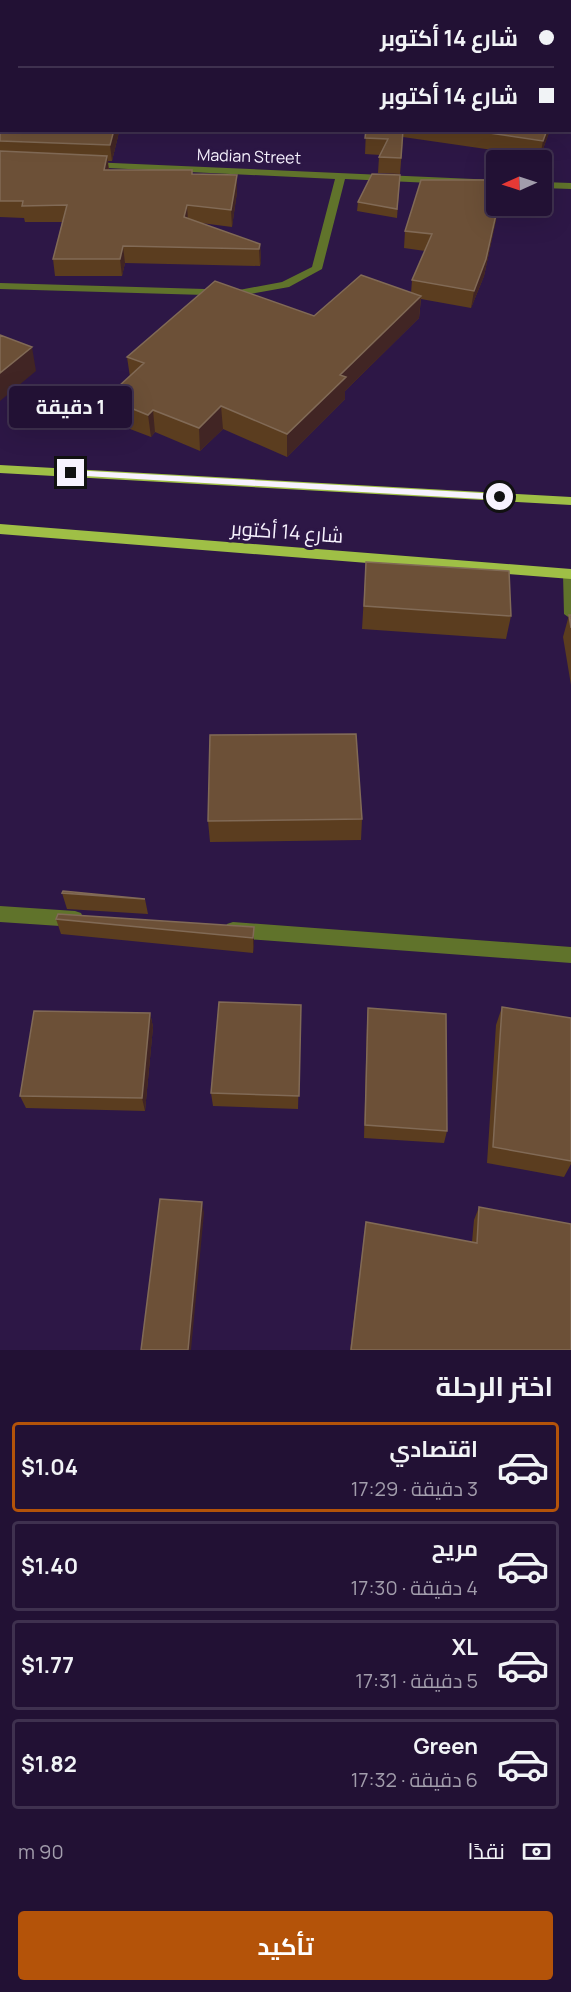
<!DOCTYPE html>
<html lang="ar">
<head>
<meta charset="utf-8">
<style>
	body { margin:0; font-family:Manrope,Cairo,sans-serif; background:#2e1f40; color:#f1f3f6; direction:rtl; height:100vh; display:flex; flex-direction:column; font-size:22px; white-space:nowrap }
	* { box-sizing:border-box; margin:0 }
	p { font-size:20px; color:#a29dac }
	.icon { flex:none; width:33px; height:33px; fill:none; stroke:currentColor; stroke-width:2; stroke-linecap:round; stroke-linejoin:round }
	.map { position:relative; height:1350px; overflow:hidden; direction:ltr }
	.sheet { display:flex; flex-direction:column; background:#221134; flex:1 }
	.sheet>* { flex:none }
	.hud { position:absolute; left:0px; top:0px; width:572px; height:132px; box-shadow:0 6px 24px #0002,0 0 0 2px #3f314f; direction:rtl; display:grid; align-content:center; height:132px; padding:0 18px; background:#221134 }
	.needle { width:39px; rotate:267deg }
	.buttons { position:absolute; left:486px; top:150px; display:grid; gap:12px }
	.buttons a { display:grid; place-items:center; width:66px; height:66px; border-radius:6px; background:#221134; box-shadow:0 6px 24px #0002,0 0 0 2px #3f314f; font-size:30px }
	.end { position:absolute; width:27px; height:27px; margin:-14px; border:8px solid #f7f2fe; background:#111; box-shadow:0 0 0 3px #111 }
	.from { border-radius:50% }
	.bubble { position:absolute; height:42px; border-radius:6px; background:#221134; box-shadow:0 6px 24px #0002,0 0 0 2px #3f314f; font-size:20px; font-weight:700; line-height:42px; text-align:center; direction:rtl }
	.hud b { display:flex; align-items:center; gap:21px; height:57px; font-size:22px }
	.hud b+b { border-top:2px solid #3f314f }
	.hud i { width:15px; height:15px; background:#f1f3f6 }
	ul { padding:0; list-style:none }
	li { display:flex; align-items:center; gap:18px; height:90px; margin:0 12px 9px; padding:0 6px; border:3px solid #3f314f; border-radius:6px }
	li div { flex:1 }
	li b { display:block; font-size:22px }
	li em { font-style:normal; font-weight:700 }
	li.current { border-color:#b45309 }
	li>.icon { width:54px; height:54px; stroke-width:1.5 }
	h2 { padding:0 18px; font-size:27px; line-height:72px }
	.pay { display:flex; align-items:center; gap:15px; height:66px; padding:0 18px; font-size:22px }
	.pay p { margin-inline-start:auto }
	.cta { display:flex; gap:12px; margin-top:auto; padding:12px 18px }
	.cta a { flex:1; height:69px; border-radius:6px; background:#b45309; color:#fff; font-size:24px; font-weight:700; line-height:69px; text-align:center }
	.map>svg:first-child { display:block }
	.lines { fill:none; stroke-linecap:round; stroke-linejoin:round }
	.street { fill:#60732b; fill-rule:evenodd }
	.primary { fill:#9fbf46; fill-rule:evenodd }
	.wall { fill:#5b3d1f }
	.shaded-wall { fill:#412524 }
	.building { fill:#6c5037; stroke:#816a56; stroke-width:1.5 }
	.route { fill:#f7f2fe }
	.labels { text-anchor:middle; stroke-width:6; stroke-linejoin:round; paint-order:stroke }
	.far-street-label { font-size:16px; fill:#f7f2fe; stroke:#2d1746 }
	.street-label { font-size:20px; fill:#f7f2fe; stroke:#2d1746 }
</style>
</head>
<body>
<div class="map">
<svg width="571" height="1350" viewBox="0 0 571 1350">
	<rect width="100%" height="100%" fill="#2d1746"/>
	<g class="lines">
		<path class="street" d="M48,0H56L47,2Z
			M449,0H457L448,2Z
			M570,78H571V84H570Z
			M90,162L496,180V186L345,179L322,269L289,287L239,296L0,289V283L239,290L282,282L312,267L335,179L87,167L85,165Z
			M542,182L571,183V189L542,188Z
			M570,569H571V619L564,614L563,574Z
			M0,906L75,911L81,913L84,919L81,925L75,927L0,922Z
			M233,922L571,947V963L233,938L227,936L224,930L227,924Z"/>
		<path class="primary" d="M0,465L571,497V505L0,473Z
			M0,524L571,569V579L0,534Z"/>
	</g>
	<path class="wall" d="M0,55H2V130H126L119,132L112,161H108L109,170L192,174L237,192L232,227L201,223L260,244L261,261L260,266L125,263L122,276H55L53,259L62,222H25L24,218L0,217Z
		M366,130H550L540,157L403,137L400,174L378,173L379,157L380,155L365,154Z
		M400,175L397,218L357,211L358,202Z
		M498,206L496,220L484,276L471,308L421,299L419,318L345,391V399L287,457L223,429L200,451L155,432L151,437L109,421L106,398L130,377L127,357L314,316L411,293L412,280L425,251L404,248L405,231Z
		M366,562L511,616L506,639L362,629Z
		M569,615H571V685L563,637Z
		M362,819L361,840L210,842L208,821Z
		M62,893L145,899L148,914L67,909Z
		M56,919L254,927V943L253,953L61,934Z
		M301,1005L298,1109L213,1106L211,1093Z
		M502,1007L571,1018V1164L564,1177L487,1163L496,1025Z
		M368,1008L447,1131L444,1143L364,1138L367,1023Z
		M150,1013L153,1027L145,1111L26,1108L20,1096Z
		M479,1207L571,1350H350L366,1222L472,1242L474,1220Z"/>
	<path class="shaded-wall" d="M2,77V99L0,102V80Z
		M114,130H126L119,132L112,161L110,145Z
		M547,130H550L540,157L543,141Z
		M107,156L109,172L104,170Z
		M237,175V192L232,227L231,210Z
		M187,205L188,221L184,217Z
		M498,206L496,220L484,276L471,308L474,291Z
		M260,244L261,261L260,266L259,249Z
		M123,246L125,263L122,276L120,259Z
		M421,296L419,318L345,391V399L287,457V434L340,375Z
		M32,347L36,371L0,401V373Z
		M221,406L223,429L200,451L199,428Z
		M153,410L155,432L151,437L148,415Z
		M254,927V943L253,953V938Z
		M150,1013L153,1027L145,1111L142,1098Z
		M202,1202L204,1213L191,1350H188Z"/>
	<path class="building" d="M211,0H380L379,2H210Z
		M465,0H570L569,2H464Z
		M0,55H2V77L0,80Z
		M0,99H2V130H114L110,145L0,141Z
		M366,130H403L401,158L379,157L388,139L365,138Z
		M469,130H547L543,141Z
		M0,151L107,156L104,170H192V174L237,175L231,210L187,205L184,217L260,244L259,249L123,246L120,259H53L67,205L22,206L23,201H0Z
		M372,174L400,175L397,209L358,202Z
		M421,180H493L496,195V206H498L486,259L474,291L412,280L432,234L405,231Z
		M361,275L421,296L340,375L346,377L287,434L221,406L199,428L153,410L148,415L106,398L144,363L127,357L215,281L314,316Z
		M0,335L32,347L0,373Z
		M366,562L509,571L511,616L364,606Z
		M569,615H571V628Z
		M356,734L362,819L208,821L210,735Z
		M63,891L145,899L62,893Z
		M58,914L254,927L253,938L56,919Z
		M219,1002L301,1005L299,1096L211,1093Z
		M502,1007L571,1018V1161L493,1147Z
		M368,1008L446,1014L447,1131L365,1125Z
		M34,1011L150,1013L142,1098L20,1096Z
		M160,1199L202,1202L188,1350H141Z
		M479,1207L571,1224V1350H351L366,1222L477,1243Z"/>
	<path class="route" d="M71,470L500,494L504,497L500,500L68,475L67,473Z"/>
	<g class="labels">
		<g class="far-street-label">
			<text transform="translate(249 156) rotate(2)" y="6">Madian Street</text>
		</g>
		<g class="street-label">
			<text transform="translate(287 532) rotate(4)" y="7">شارع 14 أكتوبر</text>
		</g>
	</g>
</svg>
<div class="buttons">
<a><svg class="needle" viewBox="-14 -14 28 28"><path d="M0-13l5 13h-10z" fill="#e53935"/><path d="M0 13l5-13h-10z" fill="#a29dac"/></svg></a>
</div>
<i class="end from" style="left:500px;top:497px"></i>
<i class="end" style="left:71px;top:473px"></i>
<div class="bubble" style="left:9px;top:386px;width:123px">1 دقيقة</div>
<div class="hud">
<b><i class="from"></i>شارع 14 أكتوبر</b>
<b><i></i>شارع 14 أكتوبر</b>
</div>
</div>
<section class="sheet">
<h2>اختر الرحلة</h2>
<ul>
<li class="current"><svg class="icon" aria-label="car" viewBox="0 0 24 24"><path d="M5 17H2v-5l4-1 3-4h7l3 4 3 1v5h-3M9 17h6M6 11h13"/><circle cx="7" cy="17" r="2"/><circle cx="17" cy="17" r="2"/></svg><div><b>اقتصادي</b><p>3 دقيقة · 17:29</p></div><em>$1.04</em></li>
<li><svg class="icon" aria-label="car" viewBox="0 0 24 24"><path d="M5 17H2v-5l4-1 3-4h7l3 4 3 1v5h-3M9 17h6M6 11h13"/><circle cx="7" cy="17" r="2"/><circle cx="17" cy="17" r="2"/></svg><div><b>مريح</b><p>4 دقيقة · 17:30</p></div><em>$1.40</em></li>
<li><svg class="icon" aria-label="car" viewBox="0 0 24 24"><path d="M5 17H2v-5l4-1 3-4h7l3 4 3 1v5h-3M9 17h6M6 11h13"/><circle cx="7" cy="17" r="2"/><circle cx="17" cy="17" r="2"/></svg><div><b>XL</b><p>5 دقيقة · 17:31</p></div><em>$1.77</em></li>
<li><svg class="icon" aria-label="car" viewBox="0 0 24 24"><path d="M5 17H2v-5l4-1 3-4h7l3 4 3 1v5h-3M9 17h6M6 11h13"/><circle cx="7" cy="17" r="2"/><circle cx="17" cy="17" r="2"/></svg><div><b>Green</b><p>6 دقيقة · 17:32</p></div><em>$1.82</em></li>
</ul>
<div class="pay"><svg class="icon" aria-label="cash" viewBox="0 0 24 24"><path d="M3 7h18v10H3z"/><circle cx="12" cy="12" r="2"/></svg>نقدًا<p>90 m</p></div>
<div class="cta"><a>تأكيد</a></div>
</section>
</body>
</html>
